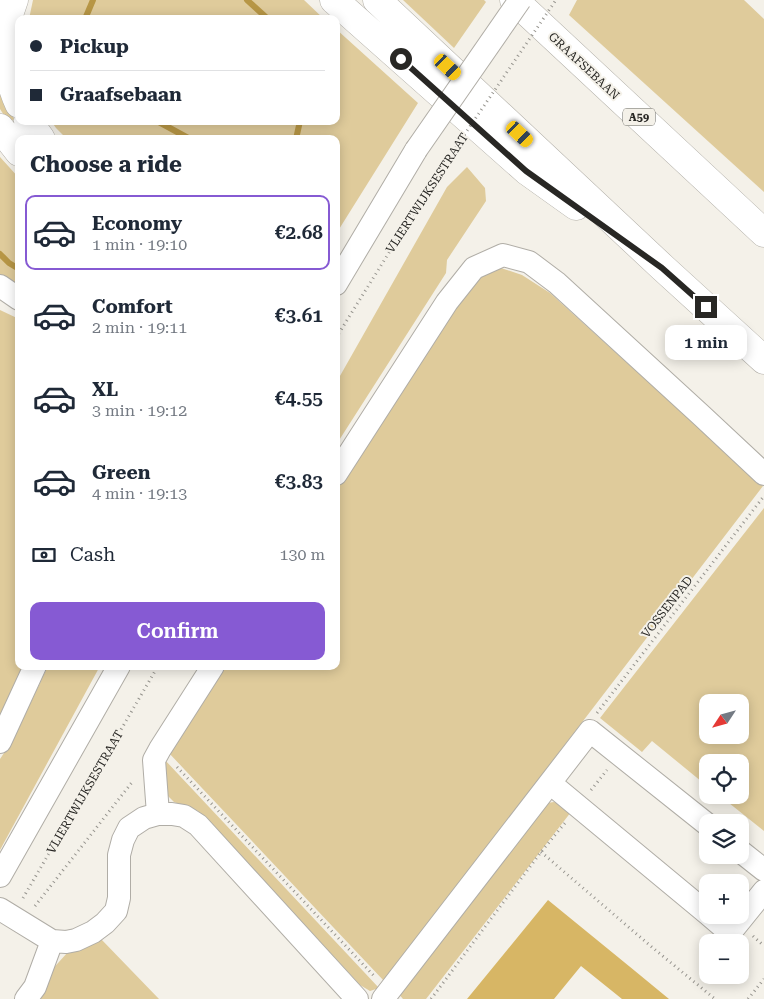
<!DOCTYPE html>
<html lang="en">
<head>
<meta charset="utf-8">
<style>
	body { margin:0; font-family:"Roboto Serif",serif; background:#f6f6f7; color:#1f2937; height:100vh; display:flex; flex-direction:column; font-size:19px; white-space:nowrap }
	* { box-sizing:border-box; margin:0 }
	p { font-size:16px; color:#747a83 }
	.icon { flex:none; width:28px; height:28px; fill:none; stroke:currentColor; stroke-width:2; stroke-linecap:round; stroke-linejoin:round }
	.map { position:relative; flex:1; overflow:hidden }
	.drawer { position:absolute; left:15px; top:135px; width:325px; height:535px; display:flex; flex-direction:column; background:#fff; border-radius:10px; box-shadow:0 2px 12px #0003 }
	.drawer>* { flex:none }
	.top-card { position:absolute; left:15px; top:15px; width:325px; height:110px; border-radius:10px; box-shadow:0 2px 12px #0003; display:grid; align-content:center; height:110px; padding:0 15px; background:#fff }
	.needle { width:32px; rotate:234deg }
	.tools { position:absolute; left:699px; top:694px; display:grid; gap:10px }
	.tools a { display:grid; place-items:center; width:50px; height:50px; border-radius:10px; background:#fff; box-shadow:0 2px 12px #0003; font-size:25px }
	.end { position:absolute; width:22px; height:22px; margin:-11px; border:6px solid #282724; background:#fff; box-shadow:0 0 0 2px #fff }
	.from { border-radius:50% }
	.bubble { position:absolute; height:35px; border-radius:10px; background:#fff; box-shadow:0 2px 12px #0003; font-size:16px; font-weight:600; line-height:35px; text-align:center }
	.car { position:absolute; width:15px; height:30px; margin:-15px -8px; border-radius:6px; box-shadow:0 0 4px 1px #0007; background:linear-gradient(#f5c518 24%,#345 0 40%,#f5c518 0 76%,#345 0 86%,#f5c518 0) }
	.top-card b { display:flex; align-items:center; gap:18px; height:48px; font-size:19px }
	.top-card b+b { border-top:1px solid #e0e1e3 }
	.top-card i { width:12px; height:12px; background:#1f2937 }
	ul { padding:0; list-style:none }
	li { display:flex; align-items:center; gap:15px; height:75px; margin:0 10px 8px; padding:0 5px; border:2px solid transparent; border-radius:10px }
	li div { flex:1 }
	li b { display:block; font-size:19px }
	li em { font-style:normal; font-weight:600 }
	li.active { border-color:#865ad3 }
	li>.icon { width:45px; height:45px; stroke-width:1.5 }
	h2 { padding:0 15px; font-size:22px; line-height:60px }
	.pay { display:flex; align-items:center; gap:12px; height:55px; padding:0 15px; font-size:19px }
	.pay p { margin-inline-start:auto }
	.button { display:flex; gap:10px; margin-top:auto; padding:10px 15px }
	.button a { flex:1; height:58px; border-radius:10px; background:#865ad3; color:#fff; font-size:20px; font-weight:600; line-height:58px; text-align:center }
	.map>svg:first-child { display:block }
	.green { fill:#dfcb9b; fill-rule:evenodd }
	.lines { fill:none; stroke-linecap:round; stroke-linejoin:round }
	.stream { stroke:#b79645; stroke-width:6 }
	.building { fill:#d7b665 }
	.minor-casing { stroke:#b0ada6; stroke-width:24 }
	.highway-casing { stroke:#b0ada6; stroke-width:29 }
	.path { stroke:#96948e; stroke-width:3; stroke-dasharray:1 4; stroke-linecap:butt }
	.minor { stroke:#fff; stroke-width:22 }
	.highway { stroke:#fff; stroke-width:28 }
	.minor-bridge-casing { stroke:#b0ada6; stroke-width:24; stroke-linecap:butt }
	.path-bridge { stroke:#96948e; stroke-width:3; stroke-dasharray:1 4; stroke-linecap:butt }
	.minor-bridge { stroke:#fff; stroke-width:22 }
	.route { stroke:#282724; stroke-width:6 }
	.labels { text-anchor:middle; stroke-width:4; stroke-linejoin:round; paint-order:stroke }
	.shield { fill:#f4f1e9; stroke:#65645f; stroke-width:1 }
	.shield-label { font-size:11px; font-weight:bold; fill:#282724 }
	.street-label { font-size:12px; fill:#282724; stroke:#f4f1e9 }
</style>
</head>
<body>
<div class="map">
<svg width="764" height="999" viewBox="0 0 764 999">
	<rect width="100%" height="100%" fill="#f4f1e9"/>
	<path class="green" d="M33,0H304L324,19H29Z
		M403,0H484L486,2L454,48Z
		M577,0H744L764,19V192L569,15Z
		M336,29L418,103L336,234V139H67L56,128L51,121H336Z
		M0,77L3,91L14,119L9,123L0,109Z
		M0,157L19,178V287L0,274Z
		M467,167L485,188L486,201L447,260L446,273L336,445V383L447,187Z
		M501,268L522,275L550,293L763,486L384,981L168,752L223,666H336V490L454,307L477,277Z
		M0,310L19,319V666H24L0,720Z
		M764,508V831L719,795H740V762H708L707,786L652,741L642,752L600,718ZM708,702H740V735H708Z
		M48,666H100L0,850V759L14,738Z
		M164,759L379,988L370,991L360,985L210,822L198,811L174,802L166,794Z
		M554,802L560,804L571,812L426,999H403L397,992L547,803Z
		M101,939L159,999H30L48,974L68,952L83,949Z"/>
	<g class="lines">
		<path class="stream" d="M247,0L268,19
			M85,19L93,0
			M157,121L190,139
			M296,139L300,121
			M0,254L9,263L19,269"/>
	</g>
	<path class="building" d="M548,900L635,971L669,999H622L581,966L554,999H467Z"/>
	<g class="lines">
		<g class="minor-casing">
			<path id="minor" d="M336,284L416,150
				M0,286L19,299
				M336,474L447,302L474,268L503,255L529,262L557,283L702,416L764,474
				M0,742L35,666
				M550,783L708,914
				M158,814L154,760L160,749L213,666
				M740,851L764,870
				M0,876L119,666
				M0,909L52,941L66,942L76,940L93,932L105,923L116,911L119,898V855L123,840L129,828L144,818L158,814H172L184,816L198,825L357,999
				M709,915L730,933L764,891
				M26,999L35,987L52,941
				M383,999L590,731L708,825"/>
		</g>
		<g class="highway-casing">
			<path id="highway" d="M14,0C11,7 9,15 8,23C3,49 8,80 19,104
				M334,0L527,171L576,206
				M377,0L662,267L764,360
				M514,0L764,233
				M28,121L41,139
				M0,128L19,152"/>
		</g>
		<path class="path" d="M336,338L439,172
			M597,713L764,496
			M177,767L375,977
			M591,790L607,770
			M541,852L653,948L715,999
			M23,898L158,666
			M35,906L133,781
			M753,936L764,946
			M431,999L541,852L565,823
			M748,999L764,979"/>
		<use href="#minor" class="minor"/>
		<use href="#highway" class="highway"/>
		<g class="minor-bridge-casing">
			<path id="minor-bridge" d="M416,150L520,0"/>
		</g>
		<path class="path-bridge" d="M439,172L556,0"/>
		<use href="#minor-bridge" class="minor-bridge"/>
	</g>
	<g class="lines">
		<path class="route" d="M401,59L526,171L662,268L706,307"/>
	</g>
	<g class="labels">
		<rect class="shield" x="623" y="108.5" width="32" height="17" rx="4"/>
		<g class="shield-label">
			<text x="639" y="121">A59</text>
		</g>
		<g class="street-label">
			<text transform="translate(584 66) rotate(43)" y="4">GRAAFSEBAAN</text>
			<text transform="translate(427 193) rotate(-57)" y="4">VLIERTWIJKSESTRAAT</text>
			<text transform="translate(667 607) rotate(-52)" y="4">VOSSENPAD</text>
			<text transform="translate(85 792) rotate(-60)" y="4">VLIERTWIJKSESTRAAT</text>
		</g>
	</g>
</svg>
<div class="tools">
<a><svg class="needle" viewBox="-14 -14 28 28"><path d="M0-13l5 13h-10z" fill="#e53935"/><path d="M0 13l5-13h-10z" fill="#747a83"/></svg></a>
<a><svg class="icon" aria-label="locate" viewBox="0 0 24 24"><circle cx="12" cy="12" r="6"/><path d="M12 2v4M12 18v4M2 12h4M18 12h4"/></svg></a>
<a><svg class="icon" aria-label="layers" viewBox="0 0 24 24"><path d="M12 4l9 5-9 5-9-5zM3 14l9 5 9-5"/></svg></a>
<a>+</a>
<a>−</a>
</div>
<i class="end from" style="left:401px;top:59px"></i>
<i class="end" style="left:706px;top:307px"></i>
<div class="bubble" style="left:665px;top:325px;width:82px">1 min</div>
<i class="car" style="left:448px;top:67px;rotate:133deg"></i>
<i class="car" style="left:520px;top:134px;rotate:133deg"></i>
<div class="top-card">
<b><i class="from"></i>Pickup</b>
<b><i></i>Graafsebaan</b>
</div>
<section class="drawer">
<h2>Choose a ride</h2>
<ul>
<li class="active"><svg class="icon" aria-label="car" viewBox="0 0 24 24"><path d="M5 17H2v-5l4-1 3-4h7l3 4 3 1v5h-3M9 17h6M6 11h13"/><circle cx="7" cy="17" r="2"/><circle cx="17" cy="17" r="2"/></svg><div><b>Economy</b><p>1 min · 19:10</p></div><em>€2.68</em></li>
<li><svg class="icon" aria-label="car" viewBox="0 0 24 24"><path d="M5 17H2v-5l4-1 3-4h7l3 4 3 1v5h-3M9 17h6M6 11h13"/><circle cx="7" cy="17" r="2"/><circle cx="17" cy="17" r="2"/></svg><div><b>Comfort</b><p>2 min · 19:11</p></div><em>€3.61</em></li>
<li><svg class="icon" aria-label="car" viewBox="0 0 24 24"><path d="M5 17H2v-5l4-1 3-4h7l3 4 3 1v5h-3M9 17h6M6 11h13"/><circle cx="7" cy="17" r="2"/><circle cx="17" cy="17" r="2"/></svg><div><b>XL</b><p>3 min · 19:12</p></div><em>€4.55</em></li>
<li><svg class="icon" aria-label="car" viewBox="0 0 24 24"><path d="M5 17H2v-5l4-1 3-4h7l3 4 3 1v5h-3M9 17h6M6 11h13"/><circle cx="7" cy="17" r="2"/><circle cx="17" cy="17" r="2"/></svg><div><b>Green</b><p>4 min · 19:13</p></div><em>€3.83</em></li>
</ul>
<div class="pay"><svg class="icon" aria-label="cash" viewBox="0 0 24 24"><path d="M3 7h18v10H3z"/><circle cx="12" cy="12" r="2"/></svg>Cash<p>130 m</p></div>
<div class="button"><a>Confirm</a></div>
</section>
</div>
</body>
</html>
